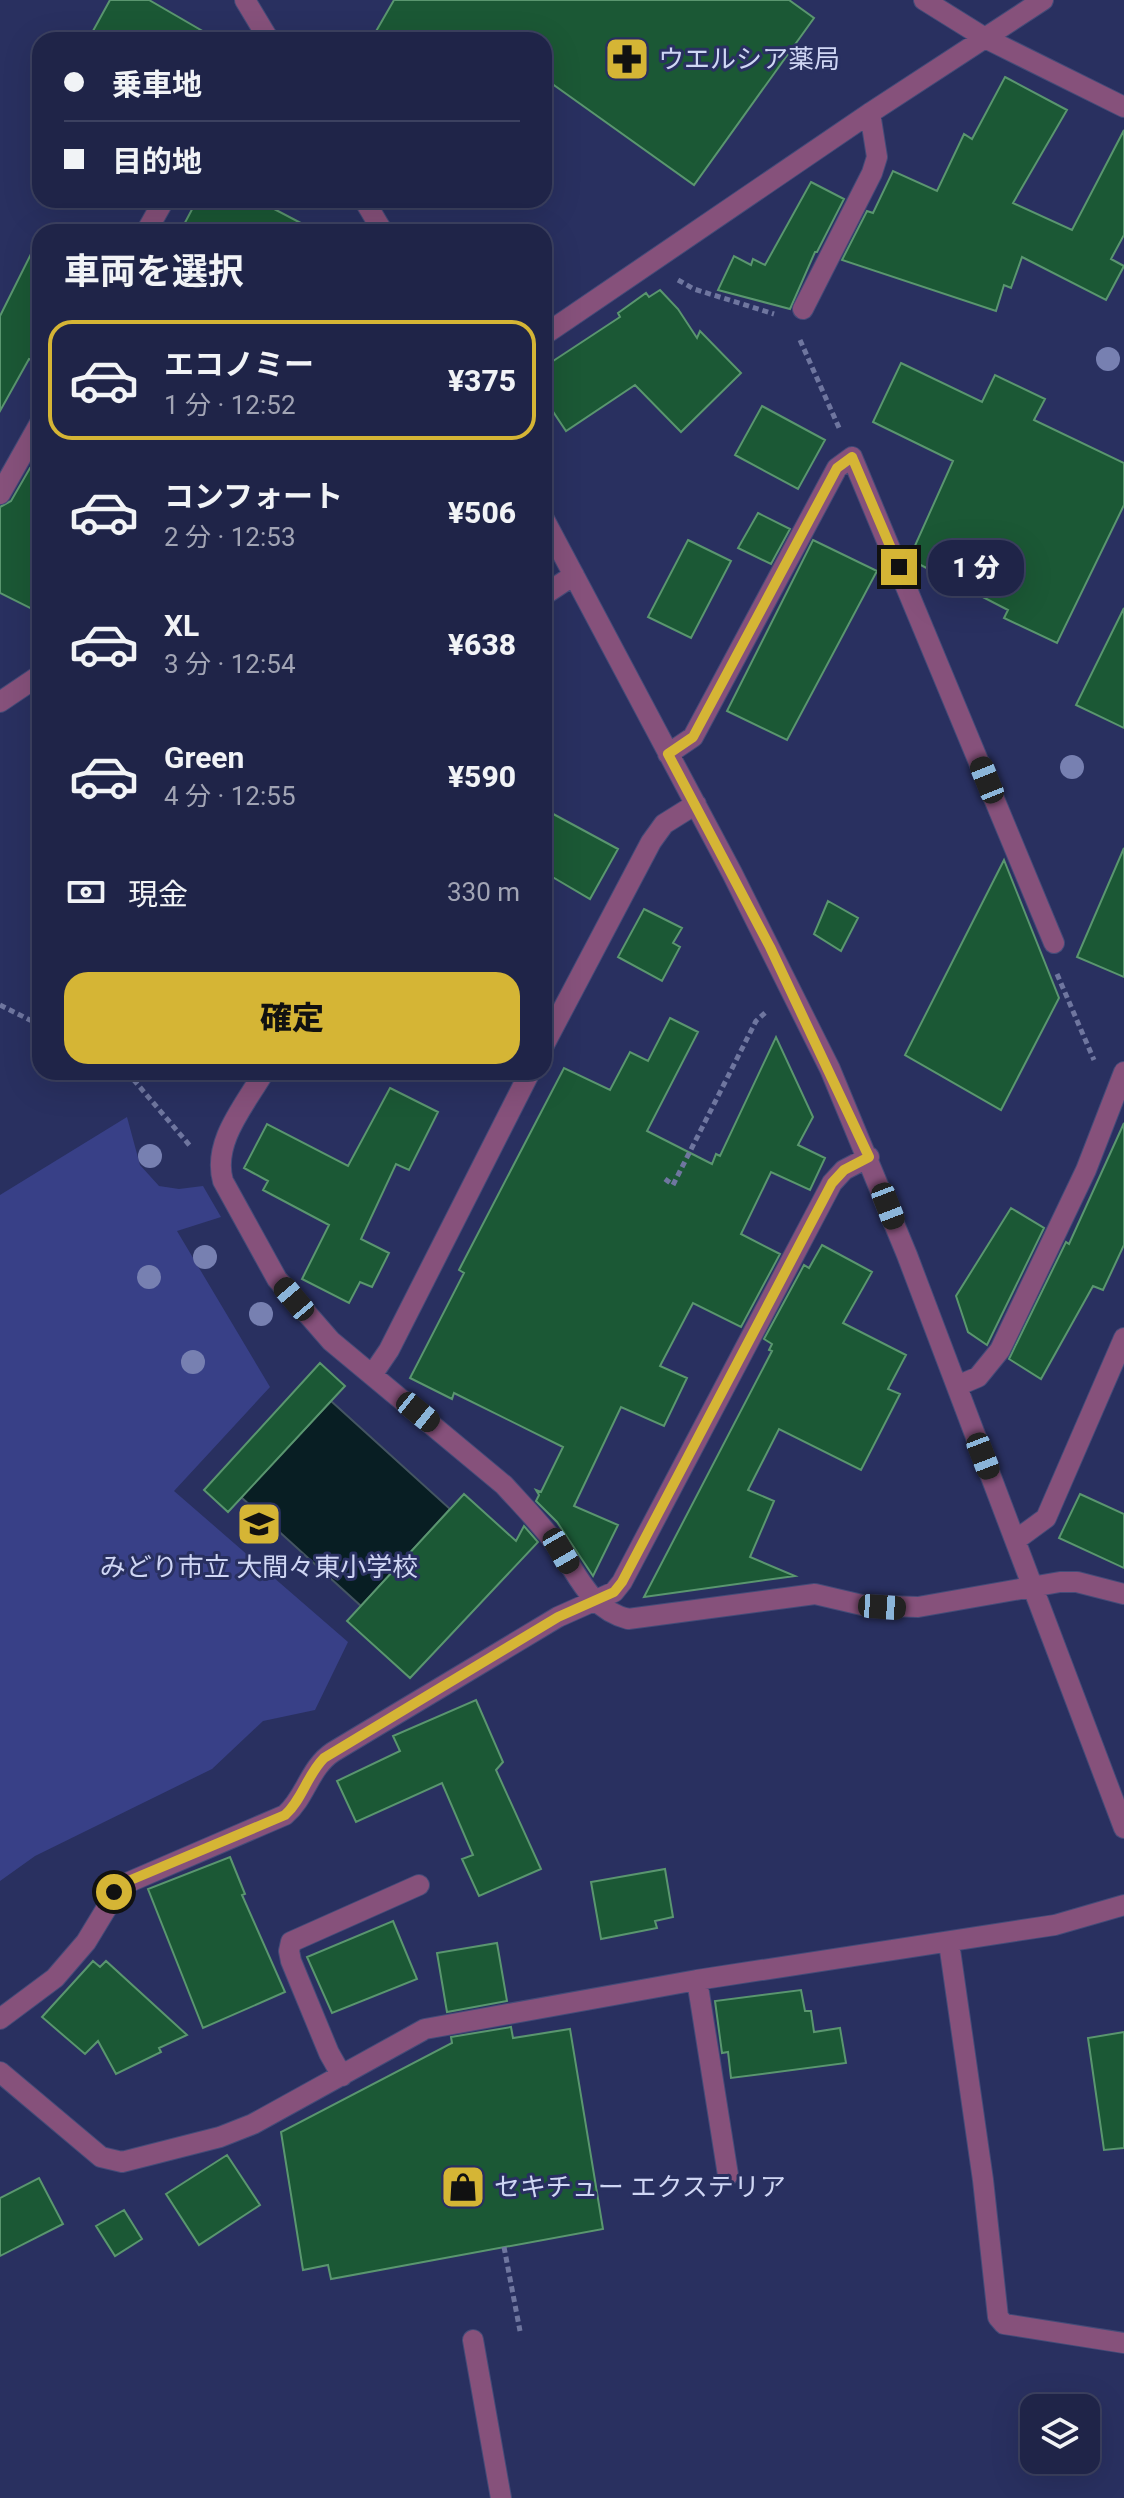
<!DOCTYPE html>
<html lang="ja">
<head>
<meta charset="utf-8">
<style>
	body { margin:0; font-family:Roboto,"Noto Sans JP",sans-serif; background:#2c3052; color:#f1f3f6; height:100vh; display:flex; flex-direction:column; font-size:30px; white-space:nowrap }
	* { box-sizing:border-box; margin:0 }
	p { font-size:26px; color:#a1a4b4 }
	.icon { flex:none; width:44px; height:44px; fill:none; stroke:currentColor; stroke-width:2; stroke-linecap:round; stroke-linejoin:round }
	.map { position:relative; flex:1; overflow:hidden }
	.drawer { position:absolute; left:32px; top:224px; width:520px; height:856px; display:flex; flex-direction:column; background:#1f2448; border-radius:24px; box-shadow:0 8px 32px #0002,0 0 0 2px #3c4160 }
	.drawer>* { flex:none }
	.guide { position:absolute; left:32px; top:32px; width:520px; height:176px; border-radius:24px; box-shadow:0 8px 32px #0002,0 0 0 2px #3c4160; display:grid; align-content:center; height:176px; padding:0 32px; background:#1f2448 }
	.fabs { position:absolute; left:1020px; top:2394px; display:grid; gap:16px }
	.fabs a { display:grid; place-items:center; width:80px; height:80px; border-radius:16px; background:#1f2448; box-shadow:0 8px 32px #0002,0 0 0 2px #3c4160; font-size:40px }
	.end { position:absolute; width:36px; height:36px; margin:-18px; border:10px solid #d5b535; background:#111; box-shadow:0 0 0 4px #111 }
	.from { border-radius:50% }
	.bubble { position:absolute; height:56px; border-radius:24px; background:#1f2448; box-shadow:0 8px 32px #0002,0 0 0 2px #3c4160; font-size:26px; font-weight:800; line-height:56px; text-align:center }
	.car { position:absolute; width:24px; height:48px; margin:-24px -12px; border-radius:10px; box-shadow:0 0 6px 2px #0007; background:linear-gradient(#222 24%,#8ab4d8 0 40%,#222 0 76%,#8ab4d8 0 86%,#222 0) }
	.guide b { display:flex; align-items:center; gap:28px; height:76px; font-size:30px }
	.guide b+b { border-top:2px solid #3c4160 }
	.guide i { width:20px; height:20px; background:#f1f3f6 }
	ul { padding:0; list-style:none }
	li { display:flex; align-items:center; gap:24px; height:120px; margin:0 16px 12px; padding:0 16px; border:4px solid transparent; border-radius:24px }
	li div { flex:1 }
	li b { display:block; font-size:30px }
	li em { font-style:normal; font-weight:800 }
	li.on { border-color:#d5b535 }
	li>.icon { width:72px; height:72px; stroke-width:1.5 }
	h2 { padding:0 32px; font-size:36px; line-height:96px }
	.pay { display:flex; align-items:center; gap:20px; height:88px; padding:0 32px; font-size:30px }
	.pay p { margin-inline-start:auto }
	.button { display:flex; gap:16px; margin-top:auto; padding:16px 32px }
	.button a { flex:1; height:92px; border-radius:24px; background:#d5b535; color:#111; font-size:32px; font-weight:800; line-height:92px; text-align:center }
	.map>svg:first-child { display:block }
	.green { fill:#384087 }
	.water { fill:#081e23; stroke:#445562; stroke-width:2 }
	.building { fill:#1b5835; stroke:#5a966f; stroke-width:2 }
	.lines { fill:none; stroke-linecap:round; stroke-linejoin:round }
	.minor-casing { stroke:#444b78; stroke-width:22 }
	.path { stroke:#6f769f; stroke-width:5; stroke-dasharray:6 4; stroke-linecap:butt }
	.minor { stroke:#86517b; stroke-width:20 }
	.tree { fill:#7780b1 }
	.route { stroke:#d5b535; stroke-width:10 }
	.labels { text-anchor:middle; stroke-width:6; stroke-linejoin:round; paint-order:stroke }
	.poi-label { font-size:26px; fill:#cfd6f4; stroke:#293060; text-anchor:start }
</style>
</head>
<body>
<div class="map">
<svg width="1124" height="2498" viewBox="0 0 1124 2498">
	<rect width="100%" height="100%" fill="#293060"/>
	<path class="green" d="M127,1117L140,1165L159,1186L179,1189L203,1186L221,1217L177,1231L270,1387L174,1491L348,1642L315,1710L263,1721L212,1769L35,1856L0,1881V1195Z"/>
	<path class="water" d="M331,1401L450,1509L361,1606L241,1497Z"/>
	<path class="building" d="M110,0H149L218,40H88Z
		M394,0H789L814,18L694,185L544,78V40H371Z
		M1005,77L1067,110L1013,203L1072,230L1124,130V235L1111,259L1124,266L1106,300L1022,257L1011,288L1004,285L996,311L842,260L867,211L873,213L893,171L937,191L964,134L972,139Z
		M811,182L844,199L817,252H815L790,309L718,290L734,256L751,265L753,259L765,265Z
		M197,200H257L318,232H180Z
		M40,236V363L29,359L0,411V316Z
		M660,290L678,309L697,338L700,331L741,373L681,432L635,385L566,431L544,398V367L620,317L618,313L646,293L649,297Z
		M901,363L982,402L995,375L1045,399L1034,420L1124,463V505L1057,643L1004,618L1008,610L909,559L953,461L873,422Z
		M762,406L825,440L798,489L735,455Z
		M30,468L40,473V613L0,593V507L11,501Z
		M758,513L790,529L771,564L738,548Z
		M688,540L731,561L691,638L648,617Z
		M813,540L877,571L787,740L727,711Z
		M1124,608V728L1076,705Z
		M544,809L618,849L590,899L544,872Z
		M1124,848V977L1077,957Z
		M1004,860L1059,998L1001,1110L905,1055Z
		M828,901L858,918L841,951L814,934Z
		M644,909L682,928L673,943L680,947L662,981L618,957Z
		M670,1018L698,1032L647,1131L712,1164L716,1154L720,1156L776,1037L813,1117L798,1145L825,1158L810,1190L771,1172L741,1234L780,1254L741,1327L693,1303L660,1366L687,1378L664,1426L621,1407L574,1506L618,1525L593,1576L557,1522L536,1501L539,1495L536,1490L541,1492L563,1447L454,1393L452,1399L410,1378L464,1273L459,1270L564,1068L610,1090L630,1052L648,1061Z
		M390,1088L438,1112L409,1170L396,1164L361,1239L389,1253L372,1287L360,1282L349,1303L302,1279L329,1225L263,1190L268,1181L244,1168L267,1124L348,1166Z
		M1124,1123V1245L1103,1290L1093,1286L1041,1379L1009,1359L1066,1242L1069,1244Z
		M1011,1208L1044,1228L987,1345L968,1332L956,1296Z
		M822,1245L872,1272L843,1323L906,1355L888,1389L900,1394L861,1470L779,1429L748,1490L774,1501L750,1557L795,1576L644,1597L772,1351L769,1350L772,1344L764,1339L804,1265L809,1268Z
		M320,1363L345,1386L228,1512L204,1490Z
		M464,1494L516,1541L524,1526L538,1542L410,1678L347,1621Z
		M1080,1494L1124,1514V1568L1059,1538Z
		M476,1700L503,1762L496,1770L541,1869L479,1896L462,1859L473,1855L442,1783L356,1822L337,1781L400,1751L393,1736Z
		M230,1857L245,1894L242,1895L285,1992L203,2028L148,1889Z
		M665,1869L673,1917L655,1921L657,1928L601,1939L591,1882Z
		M393,1921L417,1979L332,2013L307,1957Z
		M497,1943L507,2001L447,2012L437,1953Z
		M93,1961L100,1967L106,1961L187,2035L159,2048L161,2052L116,2074L98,2041L85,2054L42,2017Z
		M801,1990L805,2011H811L814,2032L840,2028L846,2063L731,2078L728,2052L722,2053L715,2001Z
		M511,2027L513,2038L570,2029L603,2229L331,2279L328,2265L303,2270L281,2132L452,2043L451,2037Z
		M1124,2032V2148L1104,2150L1088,2038Z
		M227,2155L260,2205L199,2245L166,2194Z
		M39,2178L63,2224L0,2256V2198Z
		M124,2210L142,2239L115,2256L96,2226Z"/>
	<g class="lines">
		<g class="minor-casing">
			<path id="minor" d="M245,0L269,40
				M924,0L985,38L1124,107
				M364,200L383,232
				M146,232L164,200
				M803,309L872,173L877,157L870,113
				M544,335L870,113L1043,0
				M0,494L40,423
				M544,519L732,873L830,1069L907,1255L1124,1828
				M544,595L574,575
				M0,702L40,675
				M668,754L693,737L837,468L852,457L1054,943
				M544,1045L651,842L664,824L696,804
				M264,1072C245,1105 212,1142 223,1181L277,1279L331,1341L504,1485C523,1506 544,1527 561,1551C580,1579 591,1609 628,1619L815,1594L862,1605L918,1607L1060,1582H1077L1124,1594
				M372,1375L389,1350L530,1072
				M957,1386L978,1377L1000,1350L1086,1170L1124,1072
				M1016,1540L1046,1518L1124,1338
				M949,1943L983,2180L998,2317L1004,2324L1124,2343
				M697,1980L728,2175
				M0,2019L55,1978L86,1942L120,1886L285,1815C306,1797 309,1768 333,1752L558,1617L614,1592L622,1582L832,1183L844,1170L869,1157
				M0,2072L101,2157L122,2162L220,2137L253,2124L425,2029L697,1980L1055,1925L1124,1905
				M342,2076L329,2053L291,1961L289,1951L291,1942L419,1885
				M473,2340L501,2498"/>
		</g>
		<path class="path" d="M678,280L694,289L774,314
			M800,340L840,430
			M1057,974L1094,1060
			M0,1005L40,1025
			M127,1072L191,1147
			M665,1179L673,1185L756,1021L767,1011
			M504,2247L520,2331"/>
		<use href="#minor" class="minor"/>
	</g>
	<g class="tree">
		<circle cx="1108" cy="359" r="12"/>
		<circle cx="1072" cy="767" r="12"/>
		<circle cx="150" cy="1156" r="12"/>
		<circle cx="205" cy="1257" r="12"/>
		<circle cx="149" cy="1277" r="12"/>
		<circle cx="261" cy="1314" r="12"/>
		<circle cx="193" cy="1362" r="12"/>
	</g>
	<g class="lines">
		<path class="route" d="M114,1892L126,1882L285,1815C302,1800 307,1775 324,1758L558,1617L614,1592L622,1582L832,1183L844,1170L869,1157L770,947L668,754L693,737L837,468L852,457L899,567"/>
	</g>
	<defs>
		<g id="pharmacy-square" transform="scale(2.3)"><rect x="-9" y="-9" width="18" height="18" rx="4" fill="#d5b535" stroke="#293060"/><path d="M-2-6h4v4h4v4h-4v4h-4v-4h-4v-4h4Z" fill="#111"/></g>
		<g id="school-square" transform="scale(2.3)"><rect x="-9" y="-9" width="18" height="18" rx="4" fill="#d5b535" stroke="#293060"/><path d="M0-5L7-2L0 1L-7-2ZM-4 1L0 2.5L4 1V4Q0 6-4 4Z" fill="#111"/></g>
		<g id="shop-square" transform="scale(2.3)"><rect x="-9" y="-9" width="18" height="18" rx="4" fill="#d5b535" stroke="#293060"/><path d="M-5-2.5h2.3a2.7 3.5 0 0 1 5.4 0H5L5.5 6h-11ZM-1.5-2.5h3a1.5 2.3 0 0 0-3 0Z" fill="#111"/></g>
	</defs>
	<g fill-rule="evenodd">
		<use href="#pharmacy-square" x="627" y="59"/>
		<use href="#school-square" x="259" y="1524"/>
		<use href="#shop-square" x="463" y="2187"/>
	</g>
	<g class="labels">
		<g class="poi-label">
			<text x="658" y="68">ウエルシア薬局</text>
			<text x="259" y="1576" text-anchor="middle">みどり市立 大間々東小学校</text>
			<text x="494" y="2196">セキチュー エクステリア</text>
		</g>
	</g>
</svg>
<div class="fabs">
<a><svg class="icon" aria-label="layers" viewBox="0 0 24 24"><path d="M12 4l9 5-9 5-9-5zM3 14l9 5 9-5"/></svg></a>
</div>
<i class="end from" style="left:114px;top:1892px"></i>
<i class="end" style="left:899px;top:567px"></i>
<div class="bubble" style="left:928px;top:540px;width:96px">1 分</div>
<i class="car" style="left:987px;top:780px;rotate:338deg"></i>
<i class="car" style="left:888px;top:1206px;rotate:159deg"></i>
<i class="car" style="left:294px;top:1299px;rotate:320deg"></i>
<i class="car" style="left:418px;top:1412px;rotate:129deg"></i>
<i class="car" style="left:983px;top:1456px;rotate:159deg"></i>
<i class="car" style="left:561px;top:1551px;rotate:150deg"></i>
<i class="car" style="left:882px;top:1607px;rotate:94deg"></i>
<div class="guide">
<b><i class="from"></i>乗車地</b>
<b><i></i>目的地</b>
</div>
<section class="drawer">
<h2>車両を選択</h2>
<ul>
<li class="on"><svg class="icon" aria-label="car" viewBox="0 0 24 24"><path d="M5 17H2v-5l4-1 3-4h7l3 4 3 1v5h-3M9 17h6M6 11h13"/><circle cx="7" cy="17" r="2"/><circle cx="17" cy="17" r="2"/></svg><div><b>エコノミー</b><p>1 分 · 12:52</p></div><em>¥375</em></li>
<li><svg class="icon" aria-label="car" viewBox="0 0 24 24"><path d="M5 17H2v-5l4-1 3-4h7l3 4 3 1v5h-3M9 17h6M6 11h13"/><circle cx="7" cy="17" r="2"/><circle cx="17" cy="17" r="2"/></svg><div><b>コンフォート</b><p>2 分 · 12:53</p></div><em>¥506</em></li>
<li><svg class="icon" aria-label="car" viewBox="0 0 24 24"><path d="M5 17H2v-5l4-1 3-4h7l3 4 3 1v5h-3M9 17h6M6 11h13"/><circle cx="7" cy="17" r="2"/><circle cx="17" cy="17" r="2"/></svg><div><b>XL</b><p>3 分 · 12:54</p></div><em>¥638</em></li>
<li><svg class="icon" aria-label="car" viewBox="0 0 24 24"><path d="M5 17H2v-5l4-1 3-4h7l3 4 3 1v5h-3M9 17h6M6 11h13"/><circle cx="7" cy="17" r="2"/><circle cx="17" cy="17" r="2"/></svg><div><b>Green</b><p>4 分 · 12:55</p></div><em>¥590</em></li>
</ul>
<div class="pay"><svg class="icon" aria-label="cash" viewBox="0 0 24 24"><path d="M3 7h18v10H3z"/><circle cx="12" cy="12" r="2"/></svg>現金<p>330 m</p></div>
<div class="button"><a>確定</a></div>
</section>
</div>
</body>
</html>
